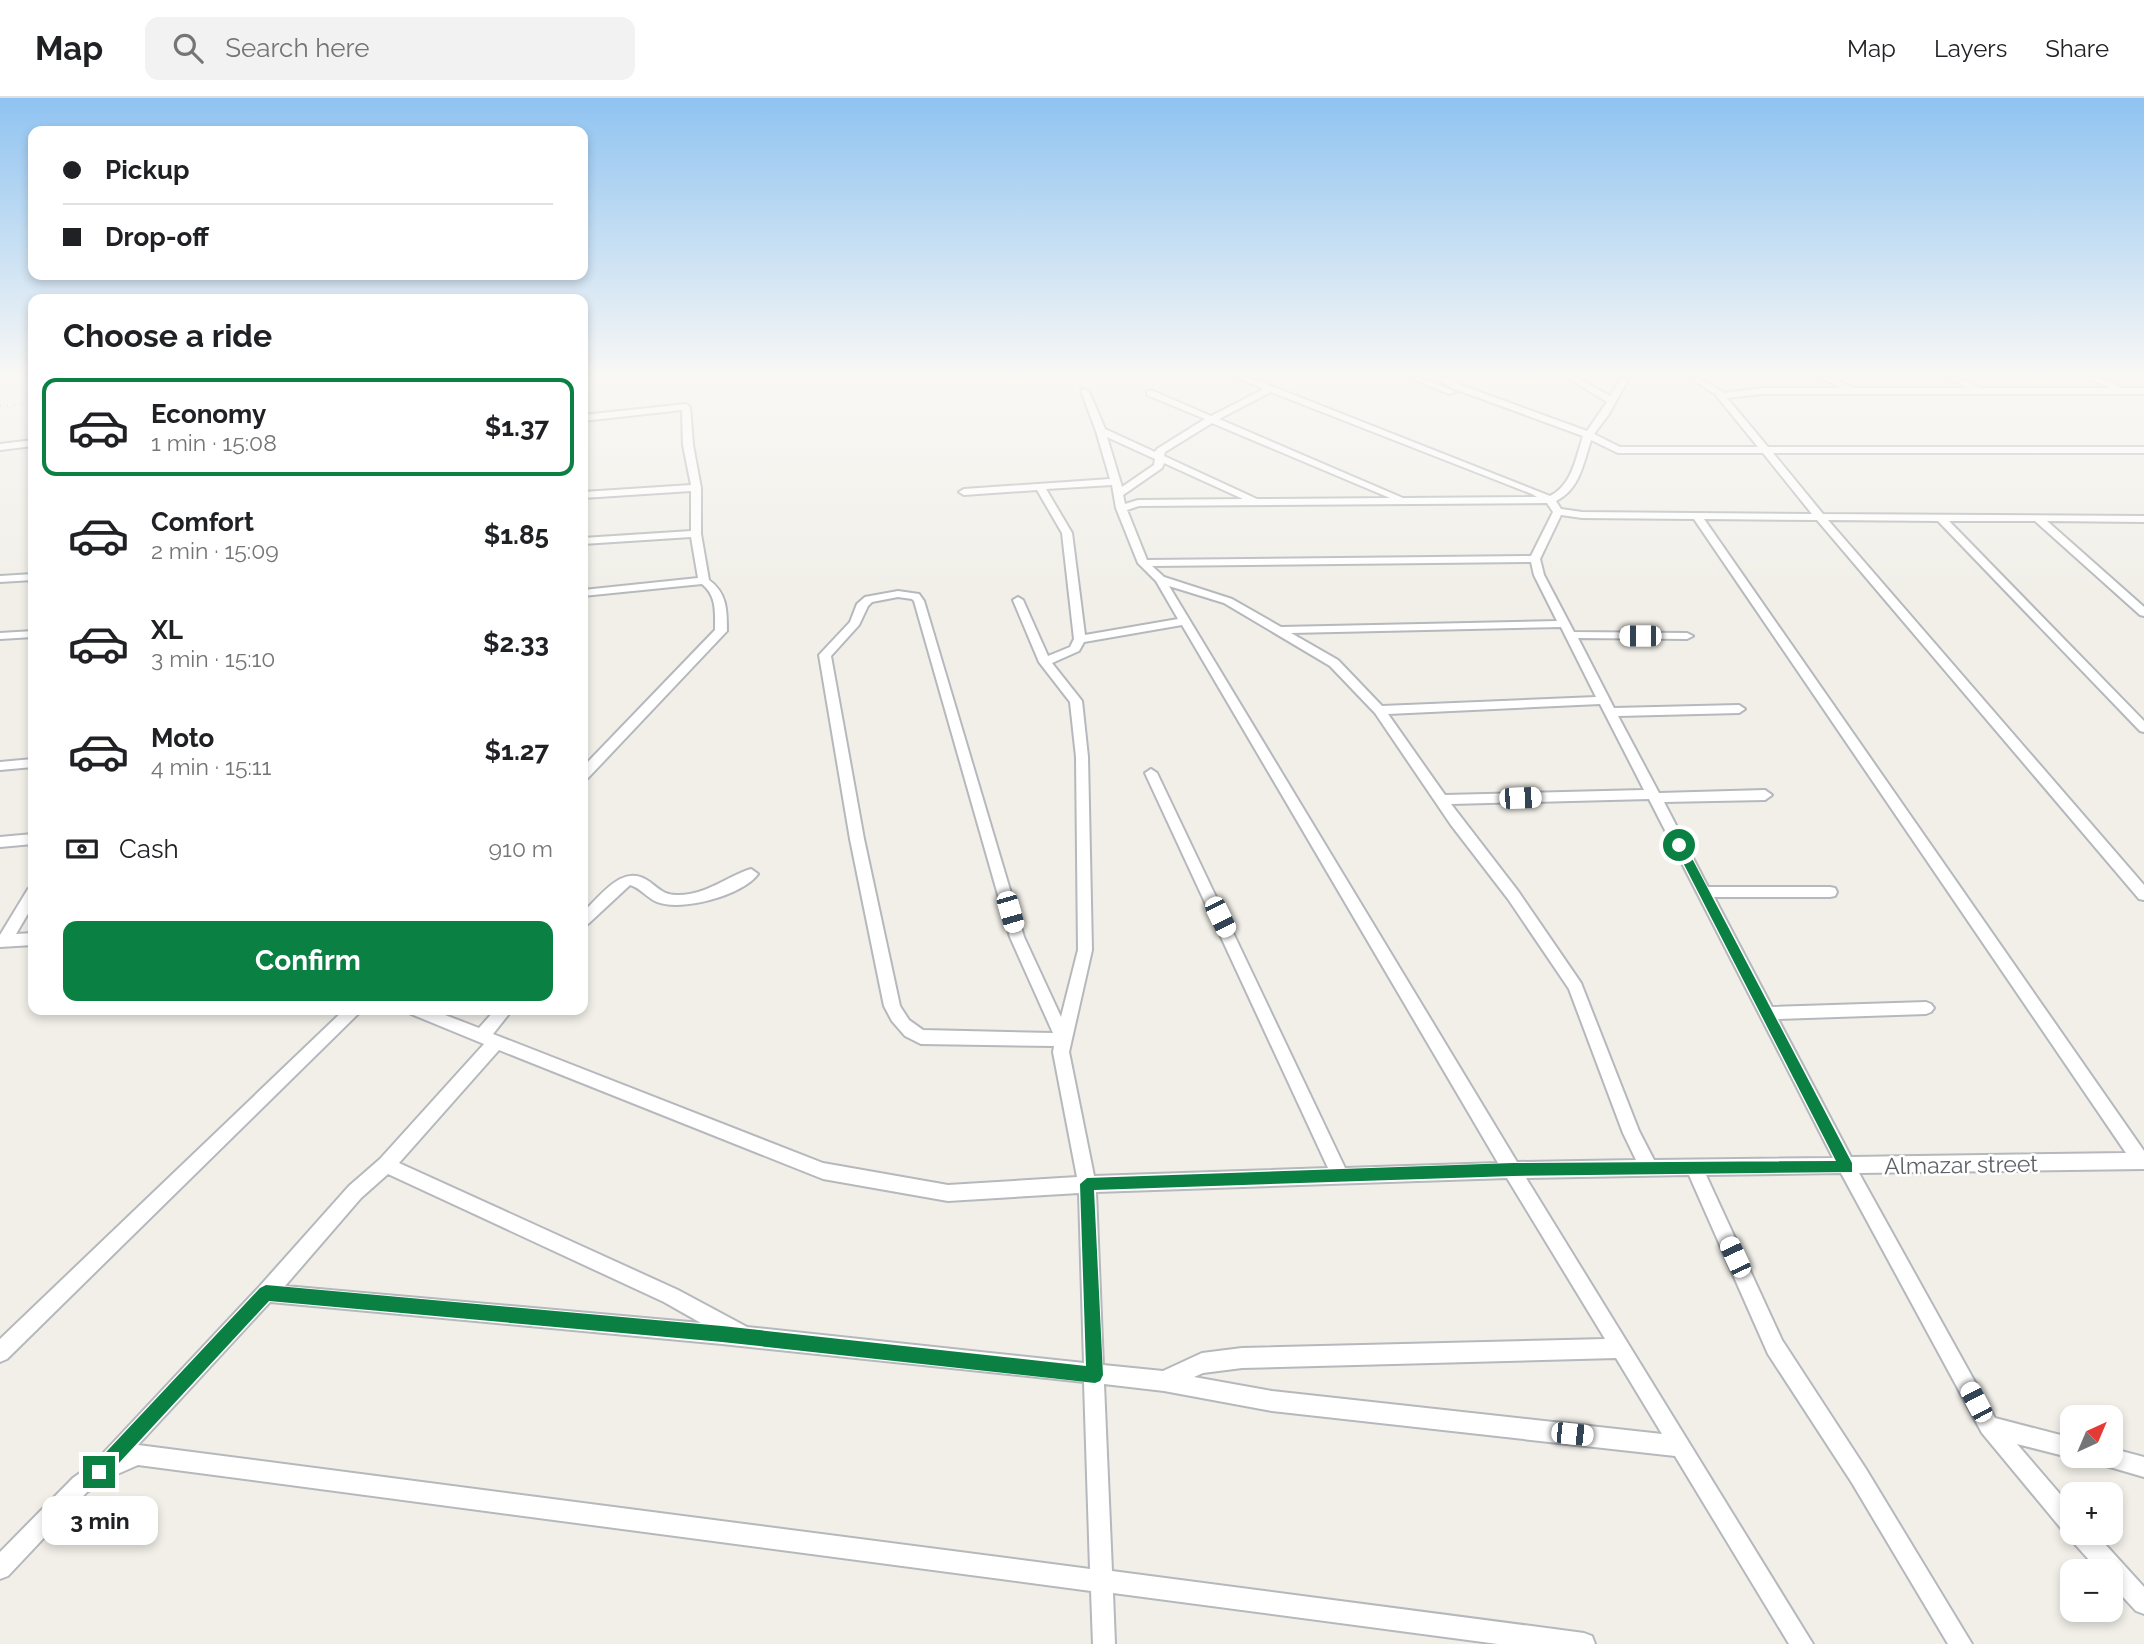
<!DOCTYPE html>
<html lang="en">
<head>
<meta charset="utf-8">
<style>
	body { margin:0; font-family:Raleway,sans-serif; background:#f2f2f2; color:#202124; height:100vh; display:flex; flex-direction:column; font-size:26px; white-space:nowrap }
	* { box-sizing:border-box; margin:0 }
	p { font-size:23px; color:#757577 }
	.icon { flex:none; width:38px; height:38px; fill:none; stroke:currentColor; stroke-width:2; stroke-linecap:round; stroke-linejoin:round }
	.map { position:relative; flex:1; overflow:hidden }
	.side { position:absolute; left:28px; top:196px; width:560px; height:721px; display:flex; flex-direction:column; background:#fff; border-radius:14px; box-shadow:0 4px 10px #0003 }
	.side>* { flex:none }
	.guide { position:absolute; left:28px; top:28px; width:560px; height:154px; border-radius:14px; box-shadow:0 4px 10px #0003; display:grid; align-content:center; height:154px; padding:0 35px; background:#fff }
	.needle { width:46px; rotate:44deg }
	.controls { position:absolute; left:2060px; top:1307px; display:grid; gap:14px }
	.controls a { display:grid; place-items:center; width:63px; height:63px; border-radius:14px; background:#fff; box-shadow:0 4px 10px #0003; font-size:35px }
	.end { position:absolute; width:32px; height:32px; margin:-16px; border:9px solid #0b8043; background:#fff; box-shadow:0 0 0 4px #fff }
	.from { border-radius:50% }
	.bubble { position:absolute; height:49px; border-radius:14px; background:#fff; box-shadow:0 4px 10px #0003; font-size:23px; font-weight:700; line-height:49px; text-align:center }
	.car { position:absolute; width:21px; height:42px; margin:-21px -10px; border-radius:9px; box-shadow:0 0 5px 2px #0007; background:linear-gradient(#fff 24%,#345 0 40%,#fff 0 76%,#345 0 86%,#fff 0) }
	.guide b { display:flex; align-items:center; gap:24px; height:66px; font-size:26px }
	.guide b+b { border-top:2px solid #e0e0e0 }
	.guide i { width:18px; height:18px; background:#202124 }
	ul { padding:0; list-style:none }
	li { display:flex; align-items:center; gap:21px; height:98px; margin:0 14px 10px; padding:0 21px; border:4px solid transparent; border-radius:14px }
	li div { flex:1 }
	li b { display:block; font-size:26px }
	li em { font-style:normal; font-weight:700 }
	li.on { border-color:#0b8043 }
	li>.icon { width:63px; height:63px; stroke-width:1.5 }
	h2 { padding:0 35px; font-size:32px; line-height:84px }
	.pay { display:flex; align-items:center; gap:18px; height:77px; padding:0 35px; font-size:26px }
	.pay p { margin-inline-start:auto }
	.primary-button { display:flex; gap:14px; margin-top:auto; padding:14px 35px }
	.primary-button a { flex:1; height:80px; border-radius:14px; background:#0b8043; color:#fff; font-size:28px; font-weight:700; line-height:80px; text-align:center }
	header { display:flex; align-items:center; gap:42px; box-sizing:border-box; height:98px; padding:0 35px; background:#fff; border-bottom:2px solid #e0e0e0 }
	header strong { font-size:33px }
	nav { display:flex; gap:38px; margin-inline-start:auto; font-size:24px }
	.search { width:490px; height:63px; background:#f2f2f2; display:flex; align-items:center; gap:18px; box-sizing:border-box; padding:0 24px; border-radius:14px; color:#757577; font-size:26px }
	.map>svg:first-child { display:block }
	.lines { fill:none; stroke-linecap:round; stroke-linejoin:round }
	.stream { stroke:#aadaff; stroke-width:2.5 }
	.minor-casing { stroke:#b5b8bc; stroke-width:4 }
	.minor { fill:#fff; fill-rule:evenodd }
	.rail { stroke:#b6b7b8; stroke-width:2.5; stroke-dasharray:1 6; stroke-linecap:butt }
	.route { fill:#0b8043 }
	.labels { text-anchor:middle; stroke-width:5; stroke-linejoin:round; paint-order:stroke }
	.near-street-label { font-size:23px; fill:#5f6368; stroke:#fff }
</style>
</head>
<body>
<header>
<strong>Map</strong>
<div class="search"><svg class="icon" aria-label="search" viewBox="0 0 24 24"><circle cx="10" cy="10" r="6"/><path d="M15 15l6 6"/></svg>Search here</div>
<nav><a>Map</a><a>Layers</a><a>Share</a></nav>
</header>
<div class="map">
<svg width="2144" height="1546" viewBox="0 0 2144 1546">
	<rect width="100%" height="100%" fill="#f1efe8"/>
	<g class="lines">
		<path class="stream" d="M1420,280L1554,327"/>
		<g class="minor-casing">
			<path id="minor" d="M1238,280H1249L1274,289L1550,398C1572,387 1576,360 1583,338L1452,290L1437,280H1447L1458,286L1587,333L1607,304L1568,280H1578L1610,298L1621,280H1629L1609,316L1594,336L1620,349H1758L1715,296L1690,280H1700L1724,295L1762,290H1841L1821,280H1832L1853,290H1968L1948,280H1959L1980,290H2110L2088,280H2099L2121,290H2144V296H1762L1727,300L1768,349H2144V355H1773L1823,416L2144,418V424L2047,423L2144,509V518L2140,517L2035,423H1949L2144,623V634L2140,633L1938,423L1828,422L2144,787V802L2139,801L1817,422L1704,421L2144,1053V1071L1859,1075L1995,1320L2072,1340V1358H2077L2072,1360L2017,1346L2072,1410V1435H2095L2144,1489V1516L2136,1513L2110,1485V1474H2100L2072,1443L2070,1436L2064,1434L1982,1335L1841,1075L1706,1077L1782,1242L1866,1371L1972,1546H1948L1852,1385L1768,1256L1689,1077L1526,1080L1813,1546H1789L1675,1358L1272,1313L1164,1293L1104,1286L1112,1473L1584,1535L1592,1538L1595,1546H1498L1113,1495L1115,1546H1093L1091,1493L138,1367L106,1381L87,1394L8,1478L0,1481V1454L73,1380L93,1366L259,1189L349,1088L380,1061L484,946L411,916L408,912H432L479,930L495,912H512L493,936L823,1065L948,1087L1077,1079L1053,954L1054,948L921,946L905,938L892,923L884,908L850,741L819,557L850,524L857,506L865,499L898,493L919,496L924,503L1024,839L1061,919L1078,852L1076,659L1070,604L1039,564L1013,502L1018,499L1023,502L1048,558L1070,549L1074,541L1062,435L1037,392L964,397L959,394L964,391L1110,381L1096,333L1081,293L1082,291L1089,293L1105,331L1155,354L1157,351L1205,321L1147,297V293H1153L1211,318L1264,291ZM1271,294L1532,396L1537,399L1403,400L1219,321ZM1212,325L1390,400L1257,401L1164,358L1165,354ZM1107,339L1155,361L1154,367L1122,389ZM1591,342L1618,355H1763L1812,416L1582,414L1561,411L1556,403C1580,391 1583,366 1591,342ZM1164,365L1243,401L1138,402L1125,406L1123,397L1162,370ZM1112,387L1116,410L1138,465L1156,483L1178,521L1085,537L1072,435L1046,391ZM1547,405L1553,414L1531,458L1147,462L1127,412L1139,408ZM1561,417L1582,420L1694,421L2126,1055L1851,1059L1778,921L1926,916L1931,914L1934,910L1931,906L1926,904L1772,909L1714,799H1830L1835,798L1837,794L1835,790L1830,789H1708L1664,704L1765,702L1772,697L1765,692L1659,695L1618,618L1739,615L1745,611L1739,607L1614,610L1578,540L1687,541L1693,538L1687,535L1574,534L1544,477L1540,461ZM1531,464L1534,477L1557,523L1281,529L1232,501L1164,479L1152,468ZM1169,488L1224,505L1330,568L1375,615L1451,727L1508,801L1569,891L1623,1035L1636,1062L1517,1064ZM898,499L912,501L914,503L1010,839L1053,935L923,932L909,922L900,908L864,741L831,558L859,527L868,508L872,504ZM1182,527L1498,1065L1345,1070L1157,675L1151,671L1145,675L1328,1070L1094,1078L1069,954L1092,852L1088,659L1082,603L1052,565L1079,553L1084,544ZM1561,529L1596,599L1382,608L1338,562L1291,535ZM1600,606L1644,692L1445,697L1388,616ZM1649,701L1833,1060L1654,1062L1639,1033L1581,885L1518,793L1451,706ZM499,952L823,1081L948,1103L1079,1095L1084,1265L747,1229L678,1192L399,1065ZM388,1076L664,1204L701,1225L285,1188L361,1100ZM1507,1080L1605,1241L1242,1250L1202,1255L1163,1273L1103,1267L1096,1094ZM270,1204L722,1246L1084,1284L1090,1471L138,1347ZM1616,1260L1662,1336L1272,1293L1194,1279L1203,1275L1242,1270Z
				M1410,280H1421L1456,294L1449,296Z
				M686,306L690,309L693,347L701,390V436L709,482C727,495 727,512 727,533L588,680L583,681V669L715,532C715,514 717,498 702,486L583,498V492L698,480L691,439L583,446V440L691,433V393L583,400V394L691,387L683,347L682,312L583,323V317Z
				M33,342V348L0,352V346Z
				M33,476V482L0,484V478Z
				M33,533V539L0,541V535Z
				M33,661V669L0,672V664Z
				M33,736V746L0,749V739Z
				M751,771L758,776C743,797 682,814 657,804C647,800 641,790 630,787L588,826L583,827V814C602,797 623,764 650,784C660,792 666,798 679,797C708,796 726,779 751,771Z
				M33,790V807L16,836L33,835V847L0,849V837L28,791Z
				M344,912H362L7,1261L0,1264V1241Z
				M2110,1350L2144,1359V1379L2096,1365L2093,1358H2110Z"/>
		</g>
		<use href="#minor" class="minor"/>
		<path class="rail" d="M0,308L33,306"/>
	</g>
	<linearGradient id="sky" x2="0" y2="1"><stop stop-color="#8fc3f1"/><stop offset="0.56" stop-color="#f9f8f5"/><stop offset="1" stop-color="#f9f8f5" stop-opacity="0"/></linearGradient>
	<rect width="2144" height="496" fill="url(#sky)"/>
	<path class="route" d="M1679,743L1685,747L1852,1065V1074L1513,1078L1094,1092L1103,1277L1100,1283L1095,1285L722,1244L269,1203L105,1380L99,1382L93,1380L90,1374L93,1368L260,1190L266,1187L722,1228L1086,1268L1080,1086L1087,1080L1513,1065L1836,1063L1674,747Z"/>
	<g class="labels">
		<g class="near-street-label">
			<text transform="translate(1961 1067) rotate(-1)" y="8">Almazar street</text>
		</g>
	</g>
</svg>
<div class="controls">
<a><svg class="needle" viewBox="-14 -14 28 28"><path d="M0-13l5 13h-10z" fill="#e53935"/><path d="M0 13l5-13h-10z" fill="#757577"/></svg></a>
<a>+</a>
<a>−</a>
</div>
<i class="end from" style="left:1679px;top:747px"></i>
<i class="end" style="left:99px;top:1374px"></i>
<div class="bubble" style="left:42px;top:1398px;width:116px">3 min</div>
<i class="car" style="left:1640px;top:538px;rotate:270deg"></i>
<i class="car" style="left:1520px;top:700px;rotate:88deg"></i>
<i class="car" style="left:1010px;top:814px;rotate:164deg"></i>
<i class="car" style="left:1220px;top:819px;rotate:154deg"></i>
<i class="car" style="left:1735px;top:1159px;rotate:335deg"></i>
<i class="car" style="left:1976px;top:1304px;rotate:332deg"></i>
<i class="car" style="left:1572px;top:1336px;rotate:96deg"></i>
<div class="guide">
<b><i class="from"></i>Pickup</b>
<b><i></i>Drop-off</b>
</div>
<section class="side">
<h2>Choose a ride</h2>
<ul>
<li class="on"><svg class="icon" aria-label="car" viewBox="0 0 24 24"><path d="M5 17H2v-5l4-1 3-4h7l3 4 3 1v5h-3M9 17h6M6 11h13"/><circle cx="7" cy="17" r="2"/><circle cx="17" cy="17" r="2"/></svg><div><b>Economy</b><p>1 min · 15:08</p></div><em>$1.37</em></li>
<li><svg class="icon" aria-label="car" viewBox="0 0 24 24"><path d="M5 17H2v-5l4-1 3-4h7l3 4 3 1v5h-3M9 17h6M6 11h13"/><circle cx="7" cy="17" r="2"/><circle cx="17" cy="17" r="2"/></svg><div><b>Comfort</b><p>2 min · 15:09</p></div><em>$1.85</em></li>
<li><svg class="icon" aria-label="car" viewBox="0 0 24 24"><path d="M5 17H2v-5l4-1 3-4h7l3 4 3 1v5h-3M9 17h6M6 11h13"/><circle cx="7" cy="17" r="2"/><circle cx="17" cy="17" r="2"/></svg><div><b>XL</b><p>3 min · 15:10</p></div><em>$2.33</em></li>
<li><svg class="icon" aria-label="car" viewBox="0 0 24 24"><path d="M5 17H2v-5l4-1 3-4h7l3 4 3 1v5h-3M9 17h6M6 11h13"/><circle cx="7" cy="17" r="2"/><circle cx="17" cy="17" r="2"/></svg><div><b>Moto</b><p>4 min · 15:11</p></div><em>$1.27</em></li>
</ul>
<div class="pay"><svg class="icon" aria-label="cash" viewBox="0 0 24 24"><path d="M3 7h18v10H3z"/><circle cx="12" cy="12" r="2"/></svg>Cash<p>910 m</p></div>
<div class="primary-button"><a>Confirm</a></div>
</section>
</div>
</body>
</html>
